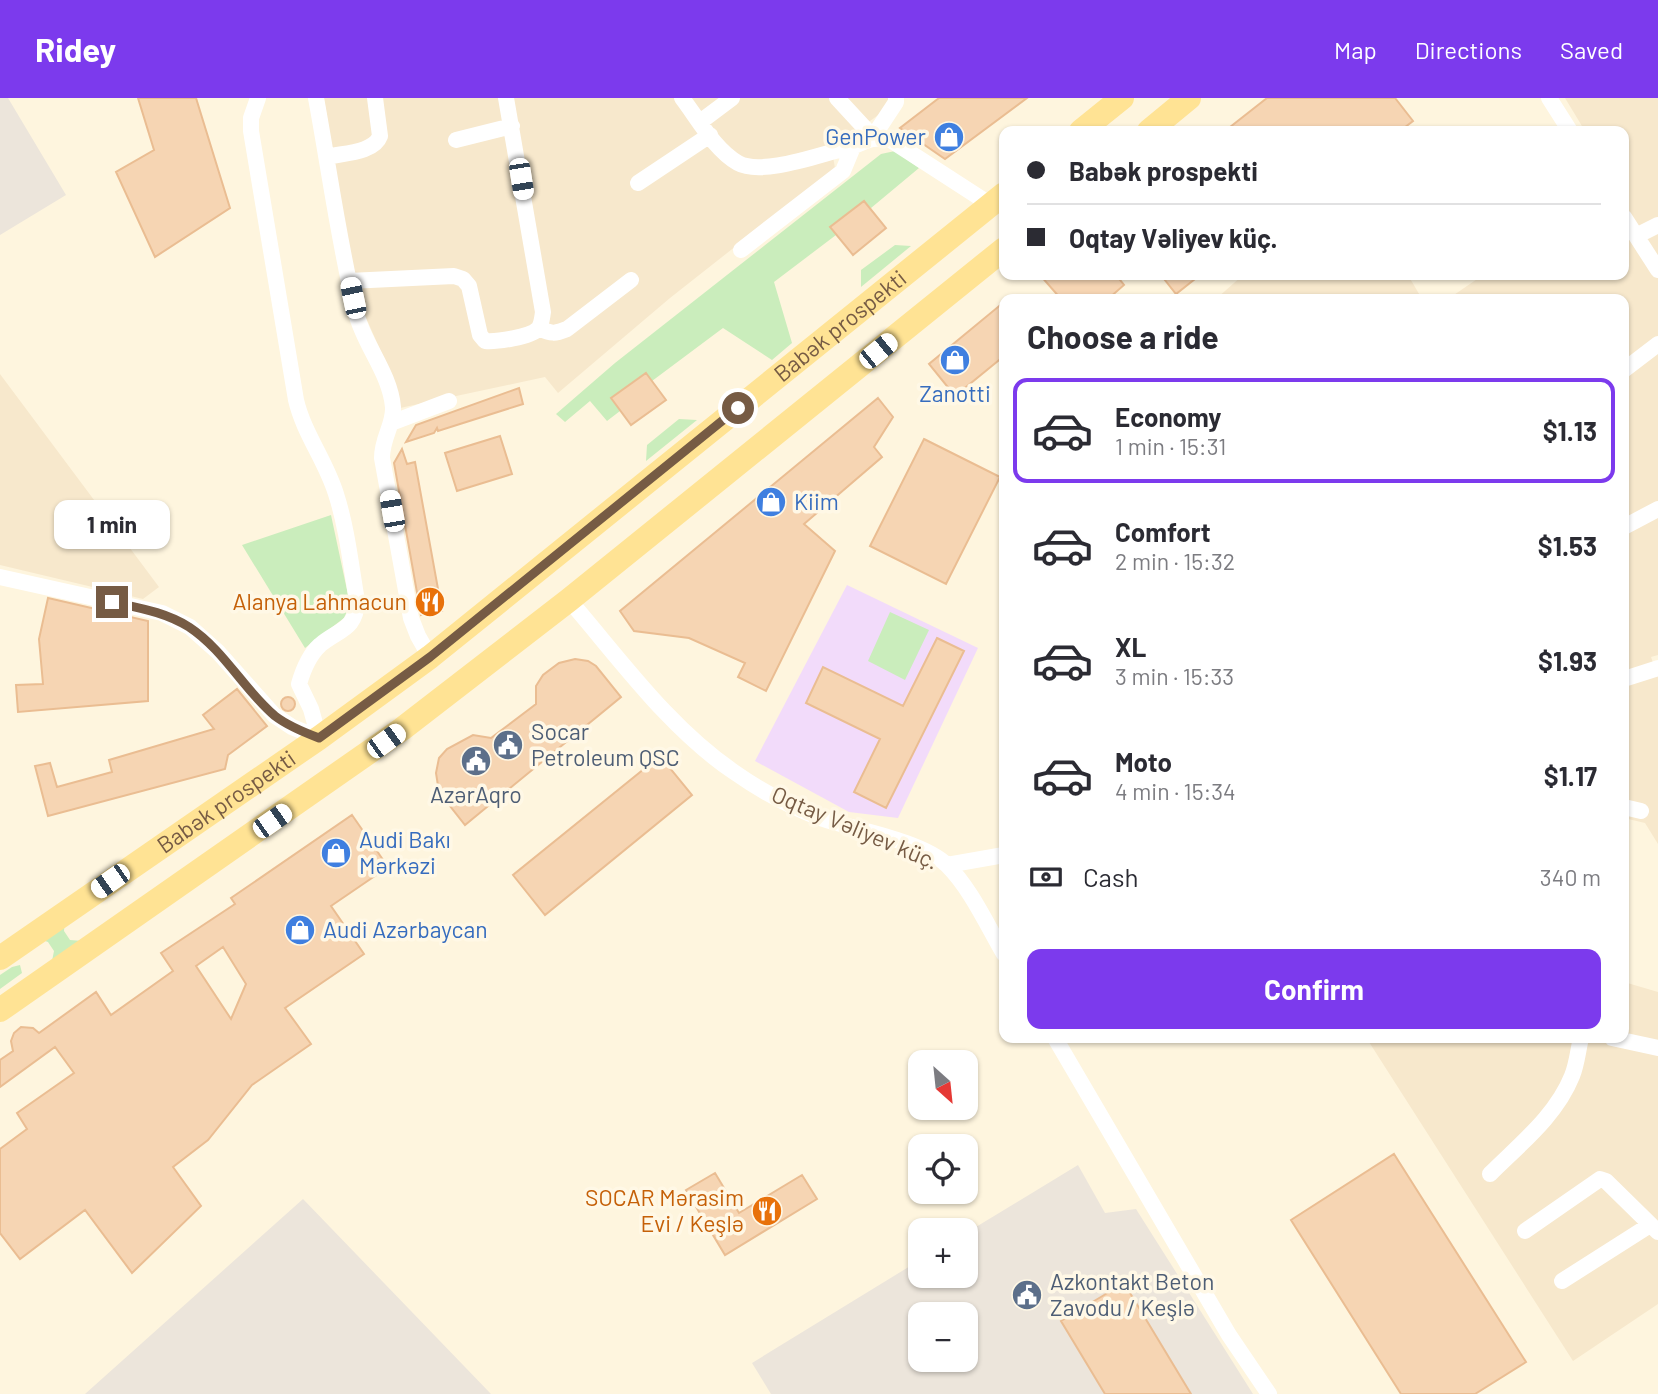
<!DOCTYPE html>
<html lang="en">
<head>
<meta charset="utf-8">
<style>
	body { margin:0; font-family:Barlow,sans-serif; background:#f7f7f7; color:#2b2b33; height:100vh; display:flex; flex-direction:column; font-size:26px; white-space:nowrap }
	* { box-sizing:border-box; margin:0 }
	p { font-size:23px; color:#7c7c81 }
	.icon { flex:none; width:38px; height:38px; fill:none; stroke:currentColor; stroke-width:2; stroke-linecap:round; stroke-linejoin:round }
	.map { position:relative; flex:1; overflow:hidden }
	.drawer { position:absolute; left:999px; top:196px; width:630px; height:749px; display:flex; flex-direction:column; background:#fff; border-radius:14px; box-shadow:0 2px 5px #0004 }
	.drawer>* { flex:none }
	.hud { position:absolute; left:999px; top:28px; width:630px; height:154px; border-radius:14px; box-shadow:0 2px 5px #0004; display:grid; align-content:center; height:154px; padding:0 28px; background:#fff }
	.needle { width:46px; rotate:153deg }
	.controls { position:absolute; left:908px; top:952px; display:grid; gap:14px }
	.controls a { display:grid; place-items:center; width:70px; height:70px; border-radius:14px; background:#fff; box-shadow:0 2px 5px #0004; font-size:35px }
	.end { position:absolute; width:32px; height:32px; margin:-16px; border:9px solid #765b44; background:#fff; box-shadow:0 0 0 4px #fff }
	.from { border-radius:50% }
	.bubble { position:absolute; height:49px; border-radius:14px; background:#fff; box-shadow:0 2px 5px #0004; font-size:23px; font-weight:700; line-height:49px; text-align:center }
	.car { position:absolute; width:21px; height:42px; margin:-21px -10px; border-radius:9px; box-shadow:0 0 5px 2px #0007; background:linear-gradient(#fff 24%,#345 0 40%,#fff 0 76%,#345 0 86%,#fff 0) }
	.hud b { display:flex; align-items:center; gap:24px; height:66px; font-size:26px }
	.hud b+b { border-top:2px solid #e1e1e2 }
	.hud i { width:18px; height:18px; background:#2b2b33 }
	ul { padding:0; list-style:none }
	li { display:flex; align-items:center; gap:21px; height:105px; margin:0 14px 10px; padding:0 14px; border:4px solid transparent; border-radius:14px }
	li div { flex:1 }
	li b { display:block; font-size:26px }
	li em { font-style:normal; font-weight:700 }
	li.selected { border-color:#7c3aed }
	li>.icon { width:63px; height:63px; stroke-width:1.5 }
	h2 { padding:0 28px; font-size:32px; line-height:84px }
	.pay { display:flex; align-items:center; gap:18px; height:77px; padding:0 28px; font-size:26px }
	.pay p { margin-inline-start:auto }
	.action { display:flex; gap:14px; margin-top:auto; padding:14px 28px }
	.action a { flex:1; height:80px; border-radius:14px; background:#7c3aed; color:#fff; font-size:28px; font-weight:700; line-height:80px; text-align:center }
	header { display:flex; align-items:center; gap:42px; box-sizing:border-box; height:98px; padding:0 35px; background:#7c3aed; color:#fff }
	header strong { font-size:33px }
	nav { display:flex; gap:38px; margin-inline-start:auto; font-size:24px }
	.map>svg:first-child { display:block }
	.residential { fill:#f7e8cc }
	.industrial { fill:#ece5db; fill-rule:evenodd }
	.education { fill:#f2dbfa }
	.green { fill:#caedbc }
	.building { fill:#f6d5b3; stroke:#eabd92; stroke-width:2; fill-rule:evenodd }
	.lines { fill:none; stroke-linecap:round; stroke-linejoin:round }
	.minor { stroke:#fff; stroke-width:16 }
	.primary { stroke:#ffe394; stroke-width:24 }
	.route { stroke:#765b44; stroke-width:9 }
	.labels { text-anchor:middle; stroke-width:7; stroke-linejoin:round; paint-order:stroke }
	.shop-label { font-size:23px; fill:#366cbe; stroke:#fff8e6; text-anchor:start }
	.street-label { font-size:23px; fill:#765b44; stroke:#fff8e6 }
	.food-label { font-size:23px; fill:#c56008; stroke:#fff8e6; text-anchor:end }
	.service-label { font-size:23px; fill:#4e5e75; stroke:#fff8e6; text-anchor:start }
</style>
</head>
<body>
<header>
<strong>Ridey</strong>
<nav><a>Map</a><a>Directions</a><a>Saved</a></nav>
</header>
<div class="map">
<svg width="1658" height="1296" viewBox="0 0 1658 1296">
	<rect width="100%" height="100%" fill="#fef5de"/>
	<path class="residential" d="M324,0H902L856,33L831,47L835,70L670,200L558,295L545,279L400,310L390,274L359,204L338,91Z
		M1565,0H1658V557L1651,559L1658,579V746L1645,725L1624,720V201H1448L1483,177H1624V33H1585Z
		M1243,177H1408L1422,201H1216Z
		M0,276L159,489L143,501L0,467Z
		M1624,884L1658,894V1206L1573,1263L1369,944L1354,940H1624Z"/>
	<path class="industrial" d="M0,0H8L66,97L0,137Z
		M1078,1067L1105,1115L1136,1111L1253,1296H771L752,1265L920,1162V1178H966V1135ZM920,1216H966V1262H920Z
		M303,1101L491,1296H85Z"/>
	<path class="education" d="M847,487L978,550L898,720L849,714L755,663Z"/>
	<path class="green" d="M895,53L919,70L871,110L864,103L831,129L836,137L774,184L792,245L772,262L723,230L652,283L645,275L611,300L620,313L607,323L590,303L565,324L556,316L615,265L881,56Z
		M895,147L911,148L861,189V172Z
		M679,321L697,322L646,363L647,347Z
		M331,417L350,506L344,520L305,550L242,447Z
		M890,514L929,532L905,582L868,563Z
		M65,820L64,833L70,842L83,843L52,863L54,853L48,844L36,840Z
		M20,867L22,875L0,891V877L12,869Z"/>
	<path class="building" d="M138,0H196L230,110L155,159L116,74L154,52Z
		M939,0H1027L945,61L900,30Z
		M1267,0H1395L1413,23L1400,33H1225Z
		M864,103L886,130L853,157L830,129Z
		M1040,177H1116L1124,187L1108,201H1061Z
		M1161,177H1200L1176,196Z
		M1004,204V258L955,298L929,266Z
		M646,275L666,302L631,327L611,300Z
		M519,290L523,306L438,333L437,330L434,335L406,344L416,327Z
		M878,300L893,319L874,349L882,359L804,426L835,453L766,593L738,579L745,565L689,540L634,533L620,513Z
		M500,338L512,376L457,393L445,355Z
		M924,341L1000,379L946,486L870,448Z
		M402,351L407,366L415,364L442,513L421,517L394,365Z
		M48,500L148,523V603L18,614L16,587L43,586L39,541Z
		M937,540L964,553L886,710L854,694L880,641L806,605L823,569L903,608Z
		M575,561L588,563L596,568L621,599L465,727L439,694L436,675L439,660L447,651L473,637L491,640L536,606V588L543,577L559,565Z
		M237,591L267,628L228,657L225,671L48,718L35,668L50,665L57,689L112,674L109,662L214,631L203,617Z
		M281 606a7 7 0 1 1 14 0a7 7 0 1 1-14 0Z
		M660,658L692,697L545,817L513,777Z
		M352,717L388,769L331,808L364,856L285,910L311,946L252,987L208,1042L173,1069L201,1108L132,1175L85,1112L20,1161L0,1135V1051L27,1031L17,1015L74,975L55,949L0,989V962L13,953L11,943L14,935L21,929L33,930L39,935L96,894L111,917L173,873L161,855L235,806L231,800ZM223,849L246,886L231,921L196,868Z
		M1394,1056L1526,1264L1475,1296H1401L1291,1122Z
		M715,1075L739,1115L802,1077L817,1101L725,1157L686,1092Z
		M1124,1185L1191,1296H1105L1061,1223Z"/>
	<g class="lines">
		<path class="minor" d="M258,0L251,20V33L296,302C304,336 326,363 336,396C347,430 351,468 357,503C356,532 339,531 320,547C309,557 303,572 299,586L311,611L319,640
			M316,0C329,70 339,146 356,215C364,247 390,275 393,309C394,327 382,339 382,360L411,520L418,538L430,559
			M682,0C698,21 715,52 738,65C761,78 818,57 843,51C864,47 865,38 889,41L991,107
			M837,0L873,39L896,4V0
			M1549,0L1570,33
			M700,24L732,0
			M456,42L512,28
			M327,59C342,55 374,55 380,38L375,0
			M638,85L710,37
			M1624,119L1658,172
			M1636,138L1658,127
			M741,152L843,73L853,49
			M349,183L454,178L463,181L469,188L480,237L485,243C497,244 530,239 538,231C542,226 542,220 543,214L506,0
			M539,230C551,236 555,236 567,231L631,182
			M1624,272L1658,246
			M391,325L449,303
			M1624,429L1658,411
			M0,479L162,515L190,529L218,554L274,617L292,629L319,640
			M569,502C620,561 669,630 734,674C761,693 793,710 823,721C857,732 922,743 947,767C971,791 987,827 1004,856
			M1624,581L1658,570
			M1624,709L1641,713
			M947,767L1004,757
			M1055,940L1229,1237L1269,1296
			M1612,940L1658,950
			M1490,1076C1520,1046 1556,1018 1572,978C1577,966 1578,952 1581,940
			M1525,1133L1600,1081L1606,1083L1658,1134
			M1562,1183L1650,1127"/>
		<g class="primary">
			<path d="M1081,33L1122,0"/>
			<path d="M1149,33L1189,0"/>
			<path id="s1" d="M0,860L319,640L430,559L1004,96"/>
			<path d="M0,912L402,631L569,502L1004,151"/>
		</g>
	</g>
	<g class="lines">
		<path class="route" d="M112,504C139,510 165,514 189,529C224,552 244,592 275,618C288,628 303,634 319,640L430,559L738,310"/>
	</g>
	<defs>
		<g id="shop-disc" transform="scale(1.575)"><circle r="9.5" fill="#3f7fe0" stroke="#fff8e6"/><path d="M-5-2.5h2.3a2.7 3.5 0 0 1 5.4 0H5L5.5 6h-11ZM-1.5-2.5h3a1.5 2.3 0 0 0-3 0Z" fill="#fff"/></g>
		<g id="restaurant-disc" transform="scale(1.575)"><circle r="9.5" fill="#e8710a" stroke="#fff8e6"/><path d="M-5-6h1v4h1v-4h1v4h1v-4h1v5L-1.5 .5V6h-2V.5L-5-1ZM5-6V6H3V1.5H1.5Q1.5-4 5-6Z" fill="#fff"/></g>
		<g id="civic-disc" transform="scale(1.575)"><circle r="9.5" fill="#5c6f8a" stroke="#fff8e6"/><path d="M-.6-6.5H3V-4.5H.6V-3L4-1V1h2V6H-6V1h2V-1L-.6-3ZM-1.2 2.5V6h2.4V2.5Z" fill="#fff"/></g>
	</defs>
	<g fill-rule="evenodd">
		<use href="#shop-disc" x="949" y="39"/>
		<use href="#shop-disc" x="955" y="262"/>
		<use href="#shop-disc" x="771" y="404"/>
		<use href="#restaurant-disc" x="430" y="504"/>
		<use href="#civic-disc" x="508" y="647"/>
		<use href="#civic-disc" x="476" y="663"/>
		<use href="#shop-disc" x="336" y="755"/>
		<use href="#shop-disc" x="300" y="832"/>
		<use href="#restaurant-disc" x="767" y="1113"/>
		<use href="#civic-disc" x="1027" y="1197"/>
	</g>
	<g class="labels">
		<g class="shop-label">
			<text x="926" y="47" text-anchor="end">GenPower</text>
			<text x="955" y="304" text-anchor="middle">Zanotti</text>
			<text x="794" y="412">Kiim</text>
			<text x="359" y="750">Audi Bakı<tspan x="359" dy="26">Mərkəzi</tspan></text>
			<text x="323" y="840">Audi Azərbaycan</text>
		</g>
		<g class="street-label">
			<text dy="8" stroke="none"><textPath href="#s1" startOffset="1052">Babək prospekti</textPath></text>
			<text dy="8" stroke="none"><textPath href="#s1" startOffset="275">Babək prospekti</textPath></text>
			<text transform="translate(855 730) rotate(23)" y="8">Oqtay Vəliyev küç.</text>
		</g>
		<g class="food-label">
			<text x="407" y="512">Alanya Lahmacun</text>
			<text x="744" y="1108">SOCAR Mərasim<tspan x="744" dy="26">Evi / Keşlə</tspan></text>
		</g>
		<g class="service-label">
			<text x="531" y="642">Socar<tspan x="531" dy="26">Petroleum QSC</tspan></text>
			<text x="476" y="705" text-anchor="middle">AzərAqro</text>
			<text x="1050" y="1192">Azkontakt Beton<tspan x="1050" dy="26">Zavodu / Keşlə</tspan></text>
		</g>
	</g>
</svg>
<div class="controls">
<a><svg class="needle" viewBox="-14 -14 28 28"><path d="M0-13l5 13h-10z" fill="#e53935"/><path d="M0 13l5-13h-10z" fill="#7c7c81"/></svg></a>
<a><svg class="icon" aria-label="locate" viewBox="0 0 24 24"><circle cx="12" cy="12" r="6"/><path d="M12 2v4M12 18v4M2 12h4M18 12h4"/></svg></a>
<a>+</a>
<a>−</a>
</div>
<i class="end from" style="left:738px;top:310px"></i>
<i class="end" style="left:112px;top:504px"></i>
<div class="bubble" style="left:54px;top:402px;width:116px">1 min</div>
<i class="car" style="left:521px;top:81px;rotate:171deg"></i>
<i class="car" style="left:353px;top:200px;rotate:348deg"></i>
<i class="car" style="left:878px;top:253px;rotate:51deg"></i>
<i class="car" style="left:392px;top:413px;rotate:350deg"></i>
<i class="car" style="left:386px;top:643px;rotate:54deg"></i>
<i class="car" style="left:272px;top:723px;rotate:55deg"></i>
<i class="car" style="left:110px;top:783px;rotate:235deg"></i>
<div class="hud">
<b><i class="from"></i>Babək prospekti</b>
<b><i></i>Oqtay Vəliyev küç.</b>
</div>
<section class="drawer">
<h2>Choose a ride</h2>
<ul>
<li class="selected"><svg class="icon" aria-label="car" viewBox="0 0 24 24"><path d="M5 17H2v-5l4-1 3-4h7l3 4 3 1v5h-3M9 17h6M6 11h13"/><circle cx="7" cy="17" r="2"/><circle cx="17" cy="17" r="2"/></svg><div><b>Economy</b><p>1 min · 15:31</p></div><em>$1.13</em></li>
<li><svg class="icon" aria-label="car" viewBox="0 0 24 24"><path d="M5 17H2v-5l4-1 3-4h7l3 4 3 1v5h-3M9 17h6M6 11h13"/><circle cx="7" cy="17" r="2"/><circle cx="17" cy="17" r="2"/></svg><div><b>Comfort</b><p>2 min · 15:32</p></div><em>$1.53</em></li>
<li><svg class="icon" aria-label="car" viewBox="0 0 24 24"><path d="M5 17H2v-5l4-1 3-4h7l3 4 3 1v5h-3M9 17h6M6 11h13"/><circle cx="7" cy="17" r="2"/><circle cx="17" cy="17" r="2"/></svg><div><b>XL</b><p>3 min · 15:33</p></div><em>$1.93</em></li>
<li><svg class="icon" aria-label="car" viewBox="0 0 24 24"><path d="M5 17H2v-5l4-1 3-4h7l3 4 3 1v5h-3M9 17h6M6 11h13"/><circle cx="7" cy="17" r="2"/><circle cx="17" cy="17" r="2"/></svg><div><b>Moto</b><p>4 min · 15:34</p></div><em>$1.17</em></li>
</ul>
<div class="pay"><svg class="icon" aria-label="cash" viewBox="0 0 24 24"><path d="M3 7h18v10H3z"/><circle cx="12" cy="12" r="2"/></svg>Cash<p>340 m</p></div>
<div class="action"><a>Confirm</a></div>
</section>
</div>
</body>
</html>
